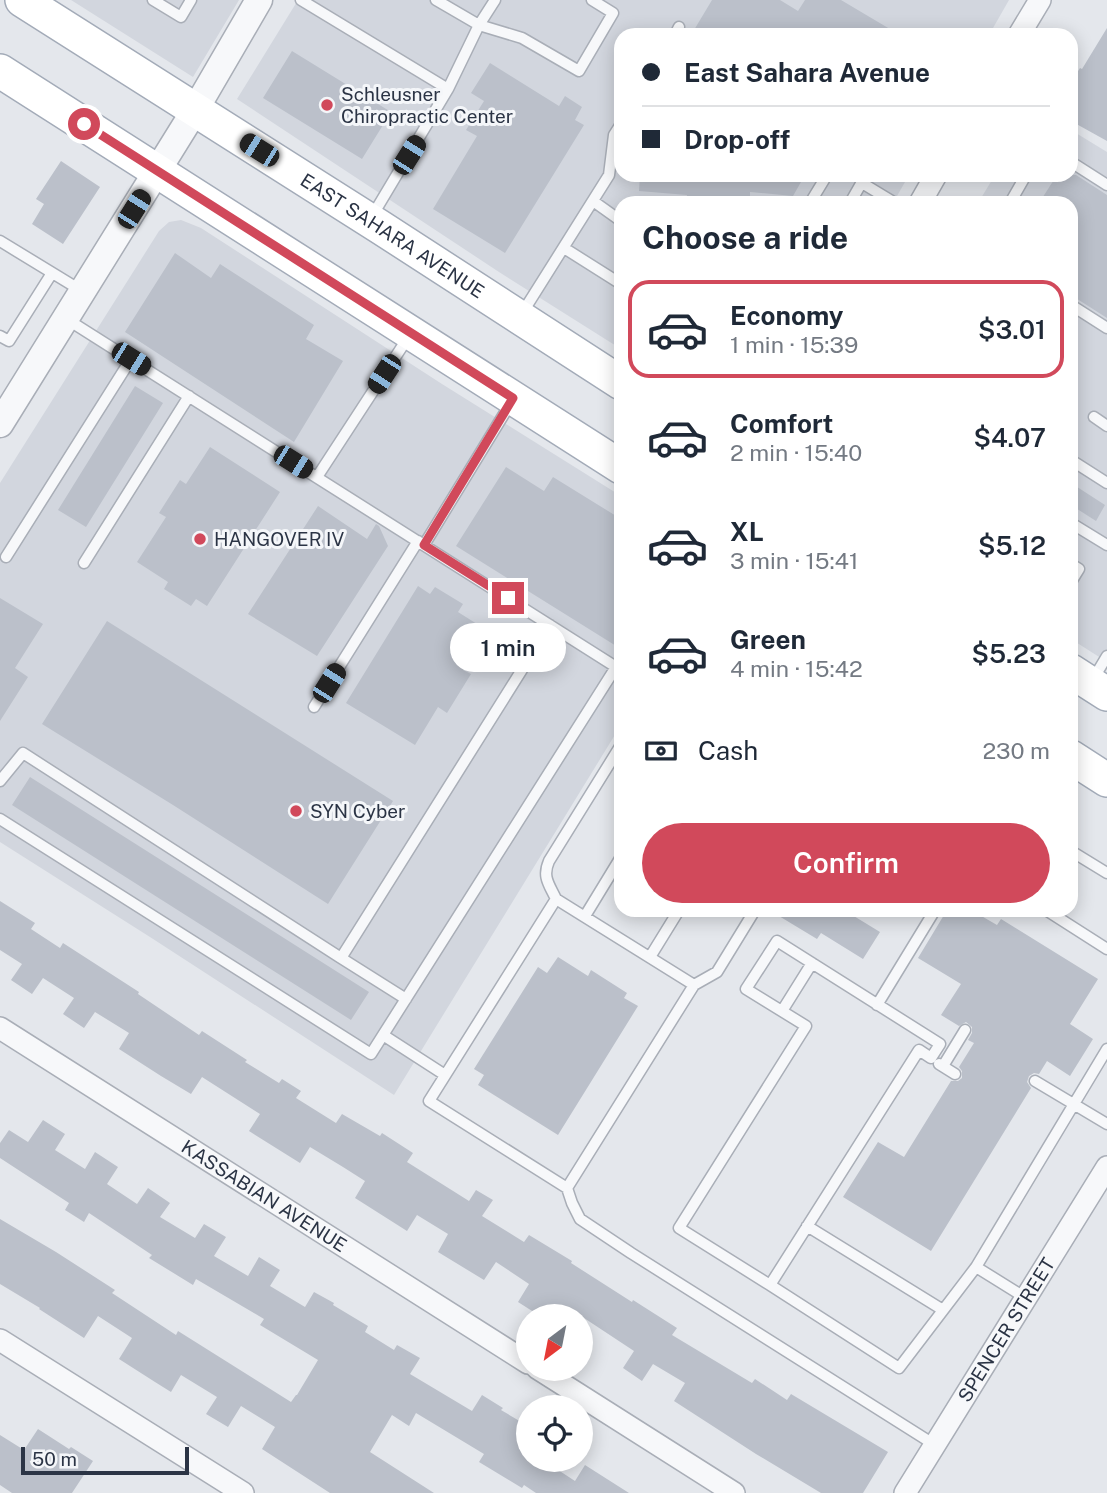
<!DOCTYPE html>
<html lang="en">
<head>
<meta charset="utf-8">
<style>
	body { margin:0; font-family:"Public Sans",sans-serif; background:#f2f2f3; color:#1f2937; height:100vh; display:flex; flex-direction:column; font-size:26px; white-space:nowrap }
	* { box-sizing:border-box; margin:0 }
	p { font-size:23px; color:#747a83 }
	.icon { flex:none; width:38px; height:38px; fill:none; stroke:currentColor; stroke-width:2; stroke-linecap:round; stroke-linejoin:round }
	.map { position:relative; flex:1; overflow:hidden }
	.sheet { position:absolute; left:614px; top:196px; width:464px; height:721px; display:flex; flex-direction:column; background:#fff; border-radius:21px; box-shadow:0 4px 18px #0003 }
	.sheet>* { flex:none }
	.hud { position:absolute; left:614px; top:28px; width:464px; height:154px; border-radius:21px; box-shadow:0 4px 18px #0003; display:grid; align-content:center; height:154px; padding:0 28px; background:#fff }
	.needle { width:46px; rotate:212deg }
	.controls { position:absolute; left:516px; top:1304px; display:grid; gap:14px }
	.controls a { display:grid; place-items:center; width:77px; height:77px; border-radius:50%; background:#fff; box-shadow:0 4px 18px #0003; font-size:35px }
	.scale { position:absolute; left:21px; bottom:18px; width:168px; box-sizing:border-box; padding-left:7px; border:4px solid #2b3445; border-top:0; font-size:19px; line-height:24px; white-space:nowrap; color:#2b3445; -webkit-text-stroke:5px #f4f6f9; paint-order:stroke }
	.end { position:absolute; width:32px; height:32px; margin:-16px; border:9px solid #d1495b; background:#fff; box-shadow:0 0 0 4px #fff }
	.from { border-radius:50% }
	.bubble { position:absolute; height:49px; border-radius:24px; background:#fff; box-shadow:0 4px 18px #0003; font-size:23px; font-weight:600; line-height:49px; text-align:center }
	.car { position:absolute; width:21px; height:42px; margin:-21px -10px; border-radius:9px; box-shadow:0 0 5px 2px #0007; background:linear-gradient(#222 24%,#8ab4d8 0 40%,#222 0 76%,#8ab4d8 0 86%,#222 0) }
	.hud b { display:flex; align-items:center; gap:24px; height:66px; font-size:26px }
	.hud b+b { border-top:2px solid #e0e1e3 }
	.hud i { width:18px; height:18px; background:#1f2937 }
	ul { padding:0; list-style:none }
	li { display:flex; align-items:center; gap:21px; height:98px; margin:0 14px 10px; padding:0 14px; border:4px solid transparent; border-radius:21px }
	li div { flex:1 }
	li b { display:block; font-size:26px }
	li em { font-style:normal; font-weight:600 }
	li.on { border-color:#d1495b }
	li>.icon { width:63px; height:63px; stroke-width:1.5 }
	h2 { padding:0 28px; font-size:32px; line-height:84px }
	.pay { display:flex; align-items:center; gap:18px; height:77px; padding:0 28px; font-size:26px }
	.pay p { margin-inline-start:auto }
	.primary-button { display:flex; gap:14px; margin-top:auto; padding:14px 28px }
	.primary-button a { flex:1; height:80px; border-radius:42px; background:#d1495b; color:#fff; font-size:28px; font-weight:600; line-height:80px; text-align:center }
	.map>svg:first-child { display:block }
	.built { fill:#d2d6de }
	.building { fill:#bbc0ca }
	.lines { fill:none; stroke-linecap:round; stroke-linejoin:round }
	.service-casing { stroke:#a9aeb7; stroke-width:13 }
	.minor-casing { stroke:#a9aeb7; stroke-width:24 }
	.tertiary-casing { stroke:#a9aeb7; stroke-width:29 }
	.primary-casing { stroke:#a3abb8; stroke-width:36 }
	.service { stroke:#f7f8fa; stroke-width:10 }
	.minor { stroke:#f7f8fa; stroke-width:21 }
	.tertiary { stroke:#f7f8fa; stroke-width:26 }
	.primary { stroke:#fff; stroke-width:33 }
	.route { stroke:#d1495b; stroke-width:9 }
	.poi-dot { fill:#d1495b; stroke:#f4f6f9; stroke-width:2.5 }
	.labels { text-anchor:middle; stroke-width:6; stroke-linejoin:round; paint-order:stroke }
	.poi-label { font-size:19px; fill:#2b3445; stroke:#f4f6f9; text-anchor:start }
	.street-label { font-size:19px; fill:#2b3445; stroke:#f4f6f9 }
</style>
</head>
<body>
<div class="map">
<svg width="1107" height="1493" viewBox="0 0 1107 1493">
	<rect width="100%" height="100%" fill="#e4e7ec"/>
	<path class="built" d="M71,0H239L193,77Z
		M298,0H1009L989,35H621V175H909L893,203H621V349L499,272L237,99Z
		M1071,130L1107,152V662L1071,639V203H978L995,175H1071Z
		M181,220L201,228L442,384L621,496V725L394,1095L150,937L0,842V483L159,231L169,222Z"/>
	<path class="building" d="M712,0H780L798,11L805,0H841L900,35H691Z
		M1107,28V141L1071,121V82L1080,68L1082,69Z
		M292,51L391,112L362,159L263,98Z
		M490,63L559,106L565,96L582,107L575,120L584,125L505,253L433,209L477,136L466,130L484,101L471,93Z
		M61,161L100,187L63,244L32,224L44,204L36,199Z
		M640,175H805L793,196L750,192V203L686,201L687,195L639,191Z
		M1057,175H1076L1107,195V318L1071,295V203H1039Z
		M175,253L211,278L220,264L314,325L306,339L343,361L294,442L125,332Z
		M135,386L163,403L86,527L58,510Z
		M210,447L280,492L207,606L196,599L191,606L164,589L168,582L137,562L166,517L159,513L180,480L186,484Z
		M506,467L544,491L553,477L621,519V649L456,546Z
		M1071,483L1105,505L1096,521L1071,505Z
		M318,506L367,539L376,524L379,526L388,546L317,656L248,614Z
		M418,586L430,594L435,587L463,604L458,612L488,631L463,670L471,674L447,713L438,707L415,745L346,703Z
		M0,598L43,624L15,668L28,677L0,721Z
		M107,621L393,801L328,904L173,805L42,724Z
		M30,777L369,992L351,1020L12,805Z
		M0,901L35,923L31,929L60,948L63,943L139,992L138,994L199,1035L202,1031L247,1060L245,1062L279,1083L282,1079L301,1091L296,1098L336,1123L342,1114L380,1136L382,1133L413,1153L407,1162L469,1201L476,1190L493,1200L482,1216L524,1242L529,1235L572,1261L571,1263L632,1302L633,1300L677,1328L672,1335L752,1383L755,1379L787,1400L791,1394L888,1452L863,1493H821L756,1454L674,1401L685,1383L653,1364L642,1381L623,1368L634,1351L581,1316H540L518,1302L529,1284L496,1262L484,1280L438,1252L448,1234L417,1215L407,1231L355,1198L365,1181L343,1167L310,1147L300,1163L249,1131L260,1114L202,1077L191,1094L161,1076L119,1049L129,1033L95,1012L84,1028L63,1014L74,998L43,978L32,994L11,980L22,964L0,950Z
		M769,910H844L880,932L863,959L821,933L817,939Z
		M947,910H971L997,925L1001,919L1098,979L1070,1024L1093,1039L1070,1076L1047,1061L1039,1074L1034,1073L1029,1076L1027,1082L1031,1088L931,1251L843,1197L878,1142L904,1157L951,1081H958L962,1078V1071L959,1067L974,1043L968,1040L972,1033V1027L966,1022L959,1026L941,1015L961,984L918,958Z
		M558,957L588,976L591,970L627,993L624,998L638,1006L558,1135L478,1085L484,1075L474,1069L538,967L547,973Z
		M43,1120L65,1134L55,1150L85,1169L95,1152L118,1167L107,1184L137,1204L148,1188L170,1203L160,1217L195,1238L204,1224L226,1237L214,1256L248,1276L259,1257L280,1270L270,1286L305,1307L314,1292L334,1303L333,1305L368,1326L365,1332L394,1350L397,1345L420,1358L410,1374L472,1411L482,1395L503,1408L501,1410L528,1426V1438L521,1451L528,1456V1460H534L550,1470L552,1466L575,1481L585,1465L629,1493H536L524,1485L522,1488L479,1462L484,1454L416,1413L409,1426L392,1415L370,1452L434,1493H330L262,1449L275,1427L241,1406L228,1427L206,1414L217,1397L181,1375L171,1392L155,1382L119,1359L132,1338L98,1316L84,1338L39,1309L40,1308L0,1284V1219L56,1252L115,1290L112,1293L176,1335L178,1331L291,1402L296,1395H297L318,1360L260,1325L264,1319L196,1279L193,1285L149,1258L152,1255L89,1213L84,1222L65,1210L69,1203L0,1158V1143L9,1130L28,1142Z
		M38,1429L69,1449L71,1447L93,1461L72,1493H12L0,1485V1435L24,1450Z"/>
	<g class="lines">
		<g class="service-casing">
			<path id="service" d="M153,0L181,17L191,0
				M301,0L448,89
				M436,0L479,25L522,38L579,71L613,13L592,0
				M675,35L679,27
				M1071,162L1107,185
				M862,183L895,203
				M593,201L621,221
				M810,203L827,175
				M850,203L866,175
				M1010,203L1026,175
				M371,218L448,89L479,25L495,0
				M0,241L82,291
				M564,248L621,284
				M1071,305L1107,328
				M521,315L609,175L614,135L621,124
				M65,318L616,667L383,1035L445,1075
				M0,336L9,341L52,273
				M1094,417L1107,426
				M1071,460L1107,483
				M317,477L409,336
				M1071,523L1107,545
				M424,545L512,401
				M6,557L131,359
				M84,563L189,396
				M1071,564L1079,569L1071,582
				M1092,681L1107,656
				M314,707L418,541
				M621,745L549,861C542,877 549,884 556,899L694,985
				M0,781L23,753L341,958
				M0,819L371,1054L383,1035
				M1071,851L1107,873
				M556,899L429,1101L567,1188L694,985L717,972L755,910
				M1046,910L1107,949
				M585,916L621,857
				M777,941L940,1044L931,1058L919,1050L770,1285L679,1228L806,1026L746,989Z
				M650,957L679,910
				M406,999L341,958L550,625
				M877,1005L935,910
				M782,1011L812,963
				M939,1064L955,1074
				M943,1066L965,1030
				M1035,1081L1107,1124
				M567,1188L572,1203L580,1219L631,1253L935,1445
				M807,1226L943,1310
				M976,1267L1026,1298
				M770,1285L899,1368L976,1267L1107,1049"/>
		</g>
		<g class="minor-casing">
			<g id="minor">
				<path d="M1019,35L1040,0"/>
				<path d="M920,203L936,175"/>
				<path id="s1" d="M0,1028L528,1363"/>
				<path d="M0,1340L243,1493"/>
				<path d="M537,1368L734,1493"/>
				<path id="s2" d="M905,1493L1107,1167"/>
			</g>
		</g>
		<g class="tertiary-casing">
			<path id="tertiary" d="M0,424L195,110L259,0"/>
		</g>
		<g class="primary-casing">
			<g id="primary">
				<path id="s3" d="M22,0L380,227L621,383"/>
				<path d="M0,71L621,467"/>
				<path d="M1071,671L1107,694"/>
				<path d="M1071,757L1107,780"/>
			</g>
		</g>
		<use href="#service" class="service"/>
		<use href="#minor" class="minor"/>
		<use href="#tertiary" class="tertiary"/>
		<use href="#primary" class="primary"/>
	</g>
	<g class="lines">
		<path class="route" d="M84,124L513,398L424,545L508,598"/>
	</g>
	<g class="poi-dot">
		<circle cx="327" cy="105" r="7"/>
		<circle cx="200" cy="539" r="7"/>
		<circle cx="296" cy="811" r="7"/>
	</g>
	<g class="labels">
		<g class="poi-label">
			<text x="341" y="101">Schleusner<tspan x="341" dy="22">Chiropractic Center</tspan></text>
			<text x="214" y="546">HANGOVER IV</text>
			<text x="310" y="818">SYN Cyber</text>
		</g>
		<g class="street-label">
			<text dy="7" stroke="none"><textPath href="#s3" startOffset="439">EAST SAHARA AVENUE</textPath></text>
			<text dy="7" stroke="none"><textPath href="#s1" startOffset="313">KASSABIAN AVENUE</textPath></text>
			<text dy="7" stroke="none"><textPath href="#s2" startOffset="192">SPENCER STREET</textPath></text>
		</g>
	</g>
</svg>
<div class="controls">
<a><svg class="needle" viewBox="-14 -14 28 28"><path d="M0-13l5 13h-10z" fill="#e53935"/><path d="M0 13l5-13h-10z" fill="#747a83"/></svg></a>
<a><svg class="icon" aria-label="locate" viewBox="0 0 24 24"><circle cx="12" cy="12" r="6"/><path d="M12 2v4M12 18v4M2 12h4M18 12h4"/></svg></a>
</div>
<div class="scale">50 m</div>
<i class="end from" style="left:84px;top:124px"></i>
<i class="end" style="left:508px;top:598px"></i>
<div class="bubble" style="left:450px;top:623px;width:116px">1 min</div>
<i class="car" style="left:259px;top:150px;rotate:302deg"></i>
<i class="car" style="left:409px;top:155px;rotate:32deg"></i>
<i class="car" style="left:134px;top:209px;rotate:32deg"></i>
<i class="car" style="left:131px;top:359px;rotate:122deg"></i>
<i class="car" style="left:384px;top:374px;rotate:213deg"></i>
<i class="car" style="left:293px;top:462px;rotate:122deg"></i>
<i class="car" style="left:329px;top:683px;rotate:32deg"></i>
<div class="hud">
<b><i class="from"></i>East Sahara Avenue</b>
<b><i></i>Drop-off</b>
</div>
<section class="sheet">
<h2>Choose a ride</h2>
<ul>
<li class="on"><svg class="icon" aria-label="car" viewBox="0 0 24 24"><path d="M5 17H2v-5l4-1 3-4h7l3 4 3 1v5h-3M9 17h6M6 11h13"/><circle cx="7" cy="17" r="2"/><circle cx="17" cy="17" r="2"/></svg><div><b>Economy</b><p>1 min · 15:39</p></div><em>$3.01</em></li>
<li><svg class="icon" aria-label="car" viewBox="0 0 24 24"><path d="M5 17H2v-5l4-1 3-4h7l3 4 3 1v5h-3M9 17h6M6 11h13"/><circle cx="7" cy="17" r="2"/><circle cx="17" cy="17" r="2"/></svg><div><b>Comfort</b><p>2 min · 15:40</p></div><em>$4.07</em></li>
<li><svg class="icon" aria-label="car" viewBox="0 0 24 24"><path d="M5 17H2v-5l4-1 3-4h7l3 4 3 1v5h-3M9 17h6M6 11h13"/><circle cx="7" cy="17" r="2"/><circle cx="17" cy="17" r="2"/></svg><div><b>XL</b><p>3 min · 15:41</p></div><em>$5.12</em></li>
<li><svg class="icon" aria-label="car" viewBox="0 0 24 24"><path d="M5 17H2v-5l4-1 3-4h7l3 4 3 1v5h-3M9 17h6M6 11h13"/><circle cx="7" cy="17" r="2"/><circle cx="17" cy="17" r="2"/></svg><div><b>Green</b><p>4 min · 15:42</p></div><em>$5.23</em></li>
</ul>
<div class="pay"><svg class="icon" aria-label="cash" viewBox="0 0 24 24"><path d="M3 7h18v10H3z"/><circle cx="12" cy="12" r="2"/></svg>Cash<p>230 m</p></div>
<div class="primary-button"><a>Confirm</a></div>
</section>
</div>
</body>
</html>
